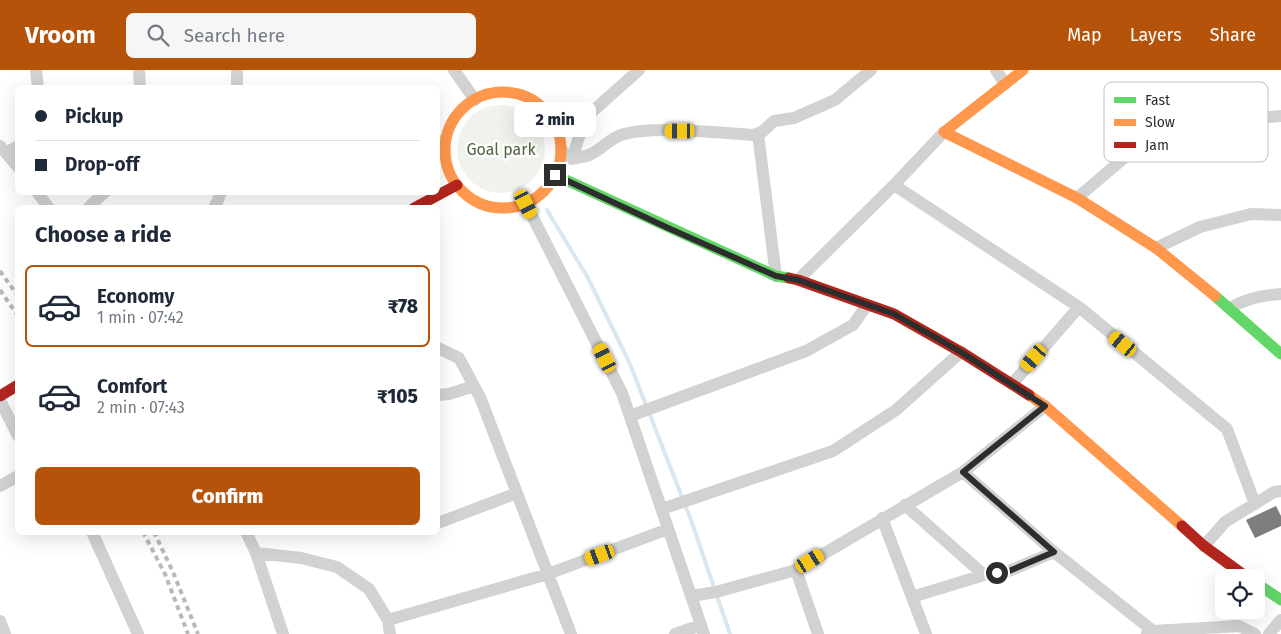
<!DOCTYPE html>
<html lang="en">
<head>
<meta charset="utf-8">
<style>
	body { margin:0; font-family:"Fira Sans",sans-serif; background:#f6f6f7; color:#1f2937; height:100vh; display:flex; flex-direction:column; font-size:19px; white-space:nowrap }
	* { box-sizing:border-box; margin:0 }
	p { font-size:16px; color:#747a83 }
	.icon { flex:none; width:28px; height:28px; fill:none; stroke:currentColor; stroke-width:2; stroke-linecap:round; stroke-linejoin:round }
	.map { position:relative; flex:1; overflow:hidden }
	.sheet { position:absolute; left:15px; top:135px; width:425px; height:330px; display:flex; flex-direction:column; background:#fff; border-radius:8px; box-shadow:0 5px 20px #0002 }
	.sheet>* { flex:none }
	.hud { position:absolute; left:15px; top:15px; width:425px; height:110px; border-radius:8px; box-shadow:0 5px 20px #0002; display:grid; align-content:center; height:110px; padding:0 20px; background:#fff }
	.fabs { position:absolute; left:1215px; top:499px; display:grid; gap:10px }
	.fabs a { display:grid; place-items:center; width:50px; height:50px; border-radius:8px; background:#fff; box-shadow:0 5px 20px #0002; font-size:25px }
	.end { position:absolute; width:22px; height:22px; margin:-11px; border:6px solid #2d2d2d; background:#fff; box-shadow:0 0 0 2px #fff }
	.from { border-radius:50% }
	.bubble { position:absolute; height:35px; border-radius:8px; background:#fff; box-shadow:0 5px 20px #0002; font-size:16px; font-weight:800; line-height:35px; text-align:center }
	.car { position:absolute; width:15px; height:30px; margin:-15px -8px; border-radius:6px; box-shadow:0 0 4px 1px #0007; background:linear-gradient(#f5c518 24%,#345 0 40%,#f5c518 0 76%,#345 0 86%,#f5c518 0) }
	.hud b { display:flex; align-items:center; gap:18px; height:48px; font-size:19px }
	.hud b+b { border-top:1px solid #e0e1e3 }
	.hud i { width:12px; height:12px; background:#1f2937 }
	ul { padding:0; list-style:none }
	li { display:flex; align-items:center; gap:15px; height:82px; margin:0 10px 8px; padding:0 10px; border:2px solid transparent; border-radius:8px }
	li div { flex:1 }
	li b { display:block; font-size:19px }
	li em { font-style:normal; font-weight:800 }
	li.selected { border-color:#b45309 }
	li>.icon { width:45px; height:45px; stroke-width:1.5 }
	h2 { padding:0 20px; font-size:22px; line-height:60px }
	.button { display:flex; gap:10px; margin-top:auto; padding:10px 20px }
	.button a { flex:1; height:58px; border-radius:8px; background:#b45309; color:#fff; font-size:20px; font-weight:800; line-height:58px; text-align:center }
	header { display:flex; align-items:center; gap:30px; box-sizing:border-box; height:70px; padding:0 25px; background:#b45309; color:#fff }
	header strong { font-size:24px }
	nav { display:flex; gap:28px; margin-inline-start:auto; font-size:18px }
	.search { width:350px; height:45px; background:#f6f6f7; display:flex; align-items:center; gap:12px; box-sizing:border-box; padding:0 18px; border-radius:8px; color:#747a83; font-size:19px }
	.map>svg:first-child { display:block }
	.green { fill:#f0f3ec }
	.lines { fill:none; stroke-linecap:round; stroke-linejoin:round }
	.stream { stroke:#dbe7ee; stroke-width:4 }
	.building { fill:#7e7e7e }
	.street { stroke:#d2d2d2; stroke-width:12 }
	.fast { stroke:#63d668; stroke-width:11 }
	.slow { stroke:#ff974d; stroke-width:11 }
	.jam { stroke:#b3261e; stroke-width:11 }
	.rail { stroke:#b9b9b9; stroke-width:4; stroke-dasharray:5 4; stroke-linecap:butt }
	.route { stroke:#2d2d2d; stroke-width:6 }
	.labels { text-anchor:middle; stroke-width:5; stroke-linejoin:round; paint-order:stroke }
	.park-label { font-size:16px; fill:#526440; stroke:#fff }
	.key { fill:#fff; stroke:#c0c0c0; stroke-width:1 }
	.key-label { font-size:14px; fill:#2d2d2d }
</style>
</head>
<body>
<header>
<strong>Vroom</strong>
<div class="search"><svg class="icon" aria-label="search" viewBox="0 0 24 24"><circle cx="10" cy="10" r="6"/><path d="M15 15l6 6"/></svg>Search here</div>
<nav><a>Map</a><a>Layers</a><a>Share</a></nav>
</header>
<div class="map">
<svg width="1281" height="564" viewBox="0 0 1281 564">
	<rect width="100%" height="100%" fill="#fff"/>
	<path class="green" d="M457 79a44 44 0 1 1 88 0a44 44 0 1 1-88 0Z"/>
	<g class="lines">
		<path class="stream" d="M547,140L588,208L630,294L691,450L730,564"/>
	</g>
	<path class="building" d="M1276,436L1281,446V456L1255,468L1246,450Z"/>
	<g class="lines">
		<path class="street" d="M36,0L38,18
			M139,0L140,18
			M237,0V18
			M454,0L475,30
			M996,0L1005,14
			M758,64L776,206
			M438,71H445
			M0,76L18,97
			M561,80L572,89L585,48L639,0
			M6,83L18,76
			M572,89C578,87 586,87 591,84C602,79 609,69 621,65C653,55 718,63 753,65L762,62L774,51L794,48L835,30L871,0
			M894,115L1079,237L1227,359L1255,434
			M37,122L49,138
			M1077,128L1137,77L1222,51L1281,46
			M526,134L622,323L704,564
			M88,138L105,122
			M214,138L218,130L221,122
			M1156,178L1200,157L1251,144L1281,145
			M798,210L894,115L944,62
			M1230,238C1245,229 1263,225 1281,224
			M438,278L459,288L480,327L571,564
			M1012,314L1079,237
			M438,325L449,324L474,316
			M0,330L18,366
			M630,346L806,281L853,255L867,235
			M963,402L1054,482L1153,561L1151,564
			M0,416L18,406
			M905,435L984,505L1009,501L1054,482
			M662,439L833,381L896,340L961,282
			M882,448L926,564
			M438,453L517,423
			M92,462L138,564
			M246,462L256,483L283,564
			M1204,476L1225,452L1274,422L1281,421
			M256,483L301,488L337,497L369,519L388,550L390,564
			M796,500L818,564
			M691,526L716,522L796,500L963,402L1045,336
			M912,527L984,505
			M388,550L548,504L668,459
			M0,551L5,564
			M1147,563L1153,561L1239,556L1255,564
			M675,564L701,555
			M1269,564L1281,550"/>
		<path class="fast" d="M555,105L776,206L789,208
			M1215,226L1281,284
			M1256,513L1281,530"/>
		<path class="slow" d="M1023,0L944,62L1077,128L1156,178L1215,226
			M445 80a58 58 0 1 1 116 0a58 58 0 1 1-116 0Z
			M1029,325L1045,336L1182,456"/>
		<path class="jam" d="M414,138L457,115
			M789,208L798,210L894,244L961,282L1029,325
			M0,326L18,315
			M1182,456L1204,476L1248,508"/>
		<path class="rail" d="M0,201L18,226
			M0,220L18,246
			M143,462L165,504L188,564
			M154,462L173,502L198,564"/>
	</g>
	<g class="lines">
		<path class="route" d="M555,105L668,158L776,206L798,210L894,244L961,282L1045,336L963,402L1054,482L1009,501L997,503"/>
	</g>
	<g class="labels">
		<g class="park-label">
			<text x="501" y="85">Goal park</text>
		</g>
	</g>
	<rect x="1104" y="12" width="164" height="80" rx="8" class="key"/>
	<rect x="1114" y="27" width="22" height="6" fill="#63d668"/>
	<rect x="1114" y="49" width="22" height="7" fill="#ff974d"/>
	<rect x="1114" y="72" width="22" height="6" fill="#b3261e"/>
	<g class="key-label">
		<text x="1145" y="35">Fast</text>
		<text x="1145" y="57">Slow</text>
		<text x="1145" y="80">Jam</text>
	</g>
</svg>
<div class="fabs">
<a><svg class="icon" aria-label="locate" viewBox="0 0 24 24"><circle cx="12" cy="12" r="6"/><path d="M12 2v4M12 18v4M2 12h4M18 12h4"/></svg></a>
</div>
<i class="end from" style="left:997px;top:503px"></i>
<i class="end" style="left:555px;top:105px"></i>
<div class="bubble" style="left:514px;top:32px;width:82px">2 min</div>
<i class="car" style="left:680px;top:61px;rotate:270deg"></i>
<i class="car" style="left:526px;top:134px;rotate:153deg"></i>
<i class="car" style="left:1123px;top:274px;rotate:309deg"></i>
<i class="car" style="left:605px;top:288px;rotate:333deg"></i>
<i class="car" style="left:1034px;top:288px;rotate:221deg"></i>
<i class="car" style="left:600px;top:485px;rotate:250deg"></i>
<i class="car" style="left:810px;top:491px;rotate:59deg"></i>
<div class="hud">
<b><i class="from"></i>Pickup</b>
<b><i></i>Drop-off</b>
</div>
<section class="sheet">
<h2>Choose a ride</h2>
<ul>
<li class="selected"><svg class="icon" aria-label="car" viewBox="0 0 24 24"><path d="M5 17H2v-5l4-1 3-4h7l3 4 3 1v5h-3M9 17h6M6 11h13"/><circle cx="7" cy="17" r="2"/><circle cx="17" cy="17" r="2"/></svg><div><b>Economy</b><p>1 min · 07:42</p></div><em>₹78</em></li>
<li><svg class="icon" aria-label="car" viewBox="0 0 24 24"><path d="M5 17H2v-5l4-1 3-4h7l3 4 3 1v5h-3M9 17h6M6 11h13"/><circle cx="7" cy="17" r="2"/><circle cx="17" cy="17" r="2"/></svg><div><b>Comfort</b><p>2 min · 07:43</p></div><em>₹105</em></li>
</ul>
<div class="button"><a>Confirm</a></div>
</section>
</div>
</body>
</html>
